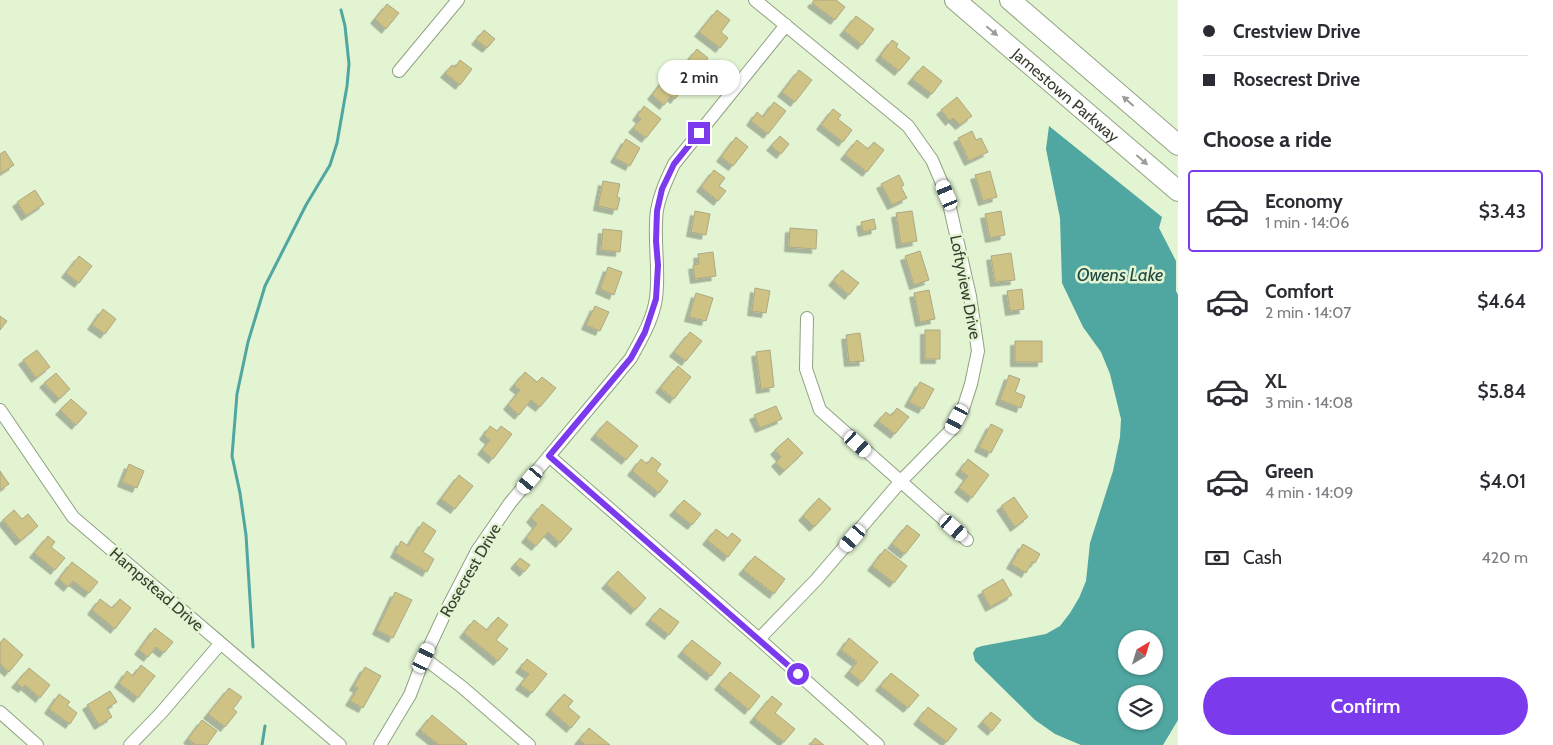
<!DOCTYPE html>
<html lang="en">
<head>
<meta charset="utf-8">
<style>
	body { margin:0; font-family:Cabin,sans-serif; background:#f2f2f3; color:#2b2b33; height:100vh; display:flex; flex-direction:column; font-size:19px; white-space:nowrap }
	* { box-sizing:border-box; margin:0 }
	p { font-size:16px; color:#7c7c81 }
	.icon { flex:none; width:28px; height:28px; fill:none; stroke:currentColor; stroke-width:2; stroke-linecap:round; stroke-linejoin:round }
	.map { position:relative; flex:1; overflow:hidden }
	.side { display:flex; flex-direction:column; background:#fff; width:375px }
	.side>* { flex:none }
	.guide { display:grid; align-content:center; height:110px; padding:0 25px; background:#fff }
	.needle { width:32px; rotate:38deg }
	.buttons { position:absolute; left:1118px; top:630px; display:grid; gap:10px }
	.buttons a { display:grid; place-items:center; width:45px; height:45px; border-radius:50%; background:#fff; box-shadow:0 1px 4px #0004; font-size:25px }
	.end { position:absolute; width:22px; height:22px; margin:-11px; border:6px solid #7c3aed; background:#fff; box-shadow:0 0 0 2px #fff }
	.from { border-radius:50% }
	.bubble { position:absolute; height:35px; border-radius:18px; background:#fff; box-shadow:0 1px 4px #0004; font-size:16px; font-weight:600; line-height:35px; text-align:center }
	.car { position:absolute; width:15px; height:30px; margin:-15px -8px; border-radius:6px; box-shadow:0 0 4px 1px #0007; background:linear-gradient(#fff 24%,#345 0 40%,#fff 0 76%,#345 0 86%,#fff 0) }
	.guide b { display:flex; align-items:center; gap:18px; height:48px; font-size:19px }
	.guide b+b { border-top:1px solid #e1e1e2 }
	.guide i { width:12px; height:12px; background:#2b2b33 }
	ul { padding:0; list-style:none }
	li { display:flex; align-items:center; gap:15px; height:82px; margin:0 10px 8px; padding:0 15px; border:2px solid transparent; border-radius:5px }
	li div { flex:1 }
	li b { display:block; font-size:19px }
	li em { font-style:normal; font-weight:600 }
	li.on { border-color:#7c3aed }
	li>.icon { width:45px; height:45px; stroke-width:1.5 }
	h2 { padding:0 25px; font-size:22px; line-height:60px }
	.pay { display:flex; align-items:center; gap:12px; height:55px; padding:0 25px; font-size:19px }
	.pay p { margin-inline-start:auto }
	.primary-button { display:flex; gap:10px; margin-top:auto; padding:10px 25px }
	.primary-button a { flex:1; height:58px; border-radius:30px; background:#7c3aed; color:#fff; font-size:20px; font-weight:600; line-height:58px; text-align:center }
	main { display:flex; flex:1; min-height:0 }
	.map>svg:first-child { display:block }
	.water { fill:#50a6a0; fill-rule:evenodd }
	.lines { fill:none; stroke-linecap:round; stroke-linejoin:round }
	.stream { stroke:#50a6a0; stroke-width:3 }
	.building { fill:#cec384; stroke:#aea885; filter:url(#shadow) }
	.minor-casing { stroke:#91a282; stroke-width:14 }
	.primary-casing { stroke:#91a282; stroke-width:22 }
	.minor { stroke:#fff; stroke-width:12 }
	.primary { stroke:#fff; stroke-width:20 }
	.oneway { fill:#9b9e98 }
	.route { stroke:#7c3aed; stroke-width:6 }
	.labels { text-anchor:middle; stroke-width:5; stroke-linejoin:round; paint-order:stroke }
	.street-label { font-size:16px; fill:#373e30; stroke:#e2f4d2 }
	.water-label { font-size:18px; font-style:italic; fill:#204845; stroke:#e2f4d2 }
</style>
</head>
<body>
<main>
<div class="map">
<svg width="1178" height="745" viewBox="0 0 1178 745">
	<defs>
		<filter id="shadow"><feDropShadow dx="-4.5" dy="4.5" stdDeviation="0" flood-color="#0004"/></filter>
	</defs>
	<rect width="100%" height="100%" fill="#e2f4d2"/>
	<path class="water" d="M1049,126L1162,217L1159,228L1176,261V291L1178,295V720L1163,745H1081L1055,734L1035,720L975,661L973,653L976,648L982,646L1046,634L1060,626L1070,613L1079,598L1086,581L1090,543L1113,471L1120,437L1121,419L1110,374L1101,352L1083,327L1062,283L1060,218L1046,149ZM1126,639H1154V666H1126ZM1126,694H1154V721H1126Z"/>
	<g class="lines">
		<path class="stream" d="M253,647L246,535L240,493L232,456L237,394L248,342L265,286L306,205L330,165L337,143L347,86L349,64L345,26L341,10
			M262,745L265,726"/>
	</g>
	<path class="building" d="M814,0H836L845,7L835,20L812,3Z
		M387,4L399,13L386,29L375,19Z
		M717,10L730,20L721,32L728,38L720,48L699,32Z
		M856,16L874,29L862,45L844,31Z
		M484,30L495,39L487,48L476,40Z
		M892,40L898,44L896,47L910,58L899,71L880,56Z
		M697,49L708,58L694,77L682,68Z
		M460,60L472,69L460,85L445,73L452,65L455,67Z
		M923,66L942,81L932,94L912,79Z
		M799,70L812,80L795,102L782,92Z
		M669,73L685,86L675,99L671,96L664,105L652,95Z
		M957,97L972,116L960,125L953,118L950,121L941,110Z
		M774,102L786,111L768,134L751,121L757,112L763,117Z
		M644,106L661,119L646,138L633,128L641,119L637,116Z
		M833,109L841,115L838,119L852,130L843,142L821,125Z
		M972,131L976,140L981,138L988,152L969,161L958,138Z
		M780,136L789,144L781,154L771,146Z
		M736,137L748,147L733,166L721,157Z
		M626,139L640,148L630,166L615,158Z
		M857,140L868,149L874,142L884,150L867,172L845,155Z
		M5,151L14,165L0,174V154Z
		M714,170L725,178L719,186L726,191L718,201L701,187Z
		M990,171L997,197L983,201L975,175Z
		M899,175L904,185L901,187L907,198L892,205L881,184Z
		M603,181L620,184L617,197L620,198L617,210L598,206Z
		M35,190L44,204L26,216L17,202Z
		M695,211L710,214L706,235L691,232Z
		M912,211L917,241L901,244L896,213Z
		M1001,211L1005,235L990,238L985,214Z
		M874,219L876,229L863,232L861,222Z
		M790,228L817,230L816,249L789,247Z
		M603,229L622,231L620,252L601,250Z
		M920,251L929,280L914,285L905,256Z
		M713,252L716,276L695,279L693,265L699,264L698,254Z
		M1011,253L1015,280L995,282L991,256Z
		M79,256L92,266L79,283L66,273Z
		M608,267L622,272L614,295L600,289Z
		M842,270L859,283L849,295L833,281Z
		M755,288L770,291L766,313L752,311Z
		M1022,289L1024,309L1010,311L1007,291Z
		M929,290L935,319L920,322L914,293Z
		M696,293L713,298L706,321L689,317Z
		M595,306L609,312L600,331L586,325Z
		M103,309L116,319L105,334L92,325Z
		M0,316L7,321L0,330Z
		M925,330H940V359H925Z
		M690,332L702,341L686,361L674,352Z
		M860,333L864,361L849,362L846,335Z
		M1015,341H1042V362H1015Z
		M37,350L50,367L36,378L23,360Z
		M770,350L774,387L761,389L756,352Z
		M678,366L691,377L674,399L660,388Z
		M525,372L537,382L542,377L556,388L540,407L531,400L519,415L508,405L520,390L514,385Z
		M56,373L70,389L59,399L44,383Z
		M1009,375L1020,379L1015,392L1025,396L1021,408L1000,400Z
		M920,382L934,389L923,409L909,402Z
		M71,399L87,413L76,425L60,410Z
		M776,406L782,419L760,428L754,415Z
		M897,408L909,417L895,434L878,421L886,412L891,416Z
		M607,421L638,446L626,460L595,435Z
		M991,424L1003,430L991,453L979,447Z
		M490,426L497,431L501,426L512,434L493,459L482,450L490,440L484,435Z
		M788,438L803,453L784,471L776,462L781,457L775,450Z
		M652,457L661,464L656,471L668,481L659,493L632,471L641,459L647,464Z
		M968,459L989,475L972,498L959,488L968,476L960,470Z
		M129,464L144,471L137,488L122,482Z
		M0,471L9,484L0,490Z
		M459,475L473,486L455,509L441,499Z
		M1014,497L1028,517L1015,527L1001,506Z
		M819,498L831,509L814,527L803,516Z
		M684,500L701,514L692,525L674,511Z
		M542,504L572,529L560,543L548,532L536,546L526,538L537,524L531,518Z
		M14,510L22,519L28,514L38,526L20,541L3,520Z
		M423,522L436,531L423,552L434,559L427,572L395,553L401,541L408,546Z
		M907,525L920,535L905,554L892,544Z
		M716,529L728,538L732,533L741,540L728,557L707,540Z
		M48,536L55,542L51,547L65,558L55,570L34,553Z
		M1023,544L1040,554L1035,563L1032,562L1026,573L1011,564Z
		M885,549L907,566L894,583L872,566Z
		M755,556L785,579L774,594L743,570Z
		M520,558L530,565L524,572L515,564Z
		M72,562L98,582L89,593L73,581L68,587L59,579Z
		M618,571L646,598L635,610L606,584Z
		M1003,579L1012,595L990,607L982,591Z
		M395,592L412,600L393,638L377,630Z
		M100,599L112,608L120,599L131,608L115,629L92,610Z
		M660,608L679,622L669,635L650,620Z
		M498,617L508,625L496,640L508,649L498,661L464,633L474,620L487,630Z
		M155,628L173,642L164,653L156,647L148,657L139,650Z
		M4,638L23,655L9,672L0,664V643Z
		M849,638L878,662L862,682L849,672L857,662L841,650Z
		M692,640L721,663L711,676L682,652Z
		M527,659L547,674L532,693L520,685L529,674L520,668Z
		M141,665L155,676L138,698L119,683L127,671L133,676Z
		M365,667L381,676L363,708L350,701L358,688L354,686Z
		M29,668L50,685L40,698L25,685L23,688L16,683Z
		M730,672L760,696L749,710L719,685Z
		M891,673L919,695L908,708L880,686Z
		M229,688L242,697L233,709L237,712L225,727L208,714Z
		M110,691L117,702L107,708L112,717L99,725L87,705Z
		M59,694L70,702L67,705L77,713L70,724L49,709Z
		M564,694L573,701L568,707L580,717L571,728L550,710Z
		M772,696L782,704L775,713L795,729L784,742L754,718Z
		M928,707L957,729L947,742L918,720Z
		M991,712L1001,720L992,731L982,722Z
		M432,715L467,744L466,745H439L420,730Z
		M202,720L217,731L207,745H196L188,739Z
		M589,728L610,745H586L579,740Z
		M815,738L824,745H810Z"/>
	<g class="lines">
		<g class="minor-casing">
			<path id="minor" d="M755,0L908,126L932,160L947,195L970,296L978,351L971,384L963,409L952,429L901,481L816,580L759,639
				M399,71L458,0
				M807,318L806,369L820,410L967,540
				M0,410L73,517L340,745
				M549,456L759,639L878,745
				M424,658L462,687L529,745
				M0,712L37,745
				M130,745L161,713L220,644
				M380,745L410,695L424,658L447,609L477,551L510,503L631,358C641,339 653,320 656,298C660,269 653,239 657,210C660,193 667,179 674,164L786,25"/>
		</g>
		<g class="primary-casing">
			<g id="primary">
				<path id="s1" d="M955,0L1178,191"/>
				<path d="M1010,0L1178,145"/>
			</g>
		</g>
		<use href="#minor" class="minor"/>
		<use href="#primary" class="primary"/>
	</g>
	<defs><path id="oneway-solid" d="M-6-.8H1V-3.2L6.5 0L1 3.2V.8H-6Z" transform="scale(1.25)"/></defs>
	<g class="oneway">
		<use href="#oneway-solid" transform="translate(992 31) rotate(40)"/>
		<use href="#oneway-solid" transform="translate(1128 101) rotate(-139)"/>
		<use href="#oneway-solid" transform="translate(1142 160) rotate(41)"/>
	</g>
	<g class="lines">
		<path class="route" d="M699,133L674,164L662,189L657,211L656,241L658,265L656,299L645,332L631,358L549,456L798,674"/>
	</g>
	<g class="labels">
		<g class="street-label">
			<text dy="6" stroke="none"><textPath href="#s1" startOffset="146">Jamestown Parkway</textPath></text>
			<text transform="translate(966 287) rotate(79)" y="6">Loftyview Drive</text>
			<text transform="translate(470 570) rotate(-60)" y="6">Rosecrest Drive</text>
			<text transform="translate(157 589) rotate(41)" y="6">Hampstead Drive</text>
		</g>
		<g class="water-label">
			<text x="1120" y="281">Owens Lake</text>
		</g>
	</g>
</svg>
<div class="buttons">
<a><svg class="needle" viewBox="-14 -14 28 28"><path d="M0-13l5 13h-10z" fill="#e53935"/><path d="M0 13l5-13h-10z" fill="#7c7c81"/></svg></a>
<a><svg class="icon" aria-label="layers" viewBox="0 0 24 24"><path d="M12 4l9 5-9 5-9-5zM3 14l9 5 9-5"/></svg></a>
</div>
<i class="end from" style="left:798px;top:674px"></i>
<i class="end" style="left:699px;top:133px"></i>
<div class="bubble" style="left:658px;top:60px;width:82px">2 min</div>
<i class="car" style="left:947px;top:195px;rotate:337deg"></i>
<i class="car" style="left:957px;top:419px;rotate:208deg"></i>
<i class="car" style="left:858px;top:444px;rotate:132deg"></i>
<i class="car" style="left:530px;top:480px;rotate:220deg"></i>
<i class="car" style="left:954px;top:528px;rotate:131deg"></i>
<i class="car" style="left:853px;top:538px;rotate:221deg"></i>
<i class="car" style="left:424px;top:658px;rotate:25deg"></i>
</div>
<section class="side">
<div class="guide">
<b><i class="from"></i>Crestview Drive</b>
<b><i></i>Rosecrest Drive</b>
</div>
<h2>Choose a ride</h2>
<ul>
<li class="on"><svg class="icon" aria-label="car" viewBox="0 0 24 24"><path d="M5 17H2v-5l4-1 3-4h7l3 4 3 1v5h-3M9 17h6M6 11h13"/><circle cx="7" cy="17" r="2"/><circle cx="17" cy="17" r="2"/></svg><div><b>Economy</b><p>1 min · 14:06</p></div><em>$3.43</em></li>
<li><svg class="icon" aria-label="car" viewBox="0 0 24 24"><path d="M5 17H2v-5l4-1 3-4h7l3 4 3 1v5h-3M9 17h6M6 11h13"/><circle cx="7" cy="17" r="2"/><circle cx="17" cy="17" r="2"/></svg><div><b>Comfort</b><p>2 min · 14:07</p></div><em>$4.64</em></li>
<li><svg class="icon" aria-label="car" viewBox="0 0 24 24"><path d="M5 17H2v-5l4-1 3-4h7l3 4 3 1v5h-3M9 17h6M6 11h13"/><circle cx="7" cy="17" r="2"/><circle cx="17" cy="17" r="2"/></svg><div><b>XL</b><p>3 min · 14:08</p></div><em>$5.84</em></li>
<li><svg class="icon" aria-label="car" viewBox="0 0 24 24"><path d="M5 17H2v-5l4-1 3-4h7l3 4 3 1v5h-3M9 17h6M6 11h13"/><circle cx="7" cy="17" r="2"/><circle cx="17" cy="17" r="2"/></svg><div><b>Green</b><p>4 min · 14:09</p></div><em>$4.01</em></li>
</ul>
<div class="pay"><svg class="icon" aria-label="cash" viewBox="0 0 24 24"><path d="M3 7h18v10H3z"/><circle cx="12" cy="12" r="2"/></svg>Cash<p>420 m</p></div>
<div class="primary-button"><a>Confirm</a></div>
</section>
</main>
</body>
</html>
